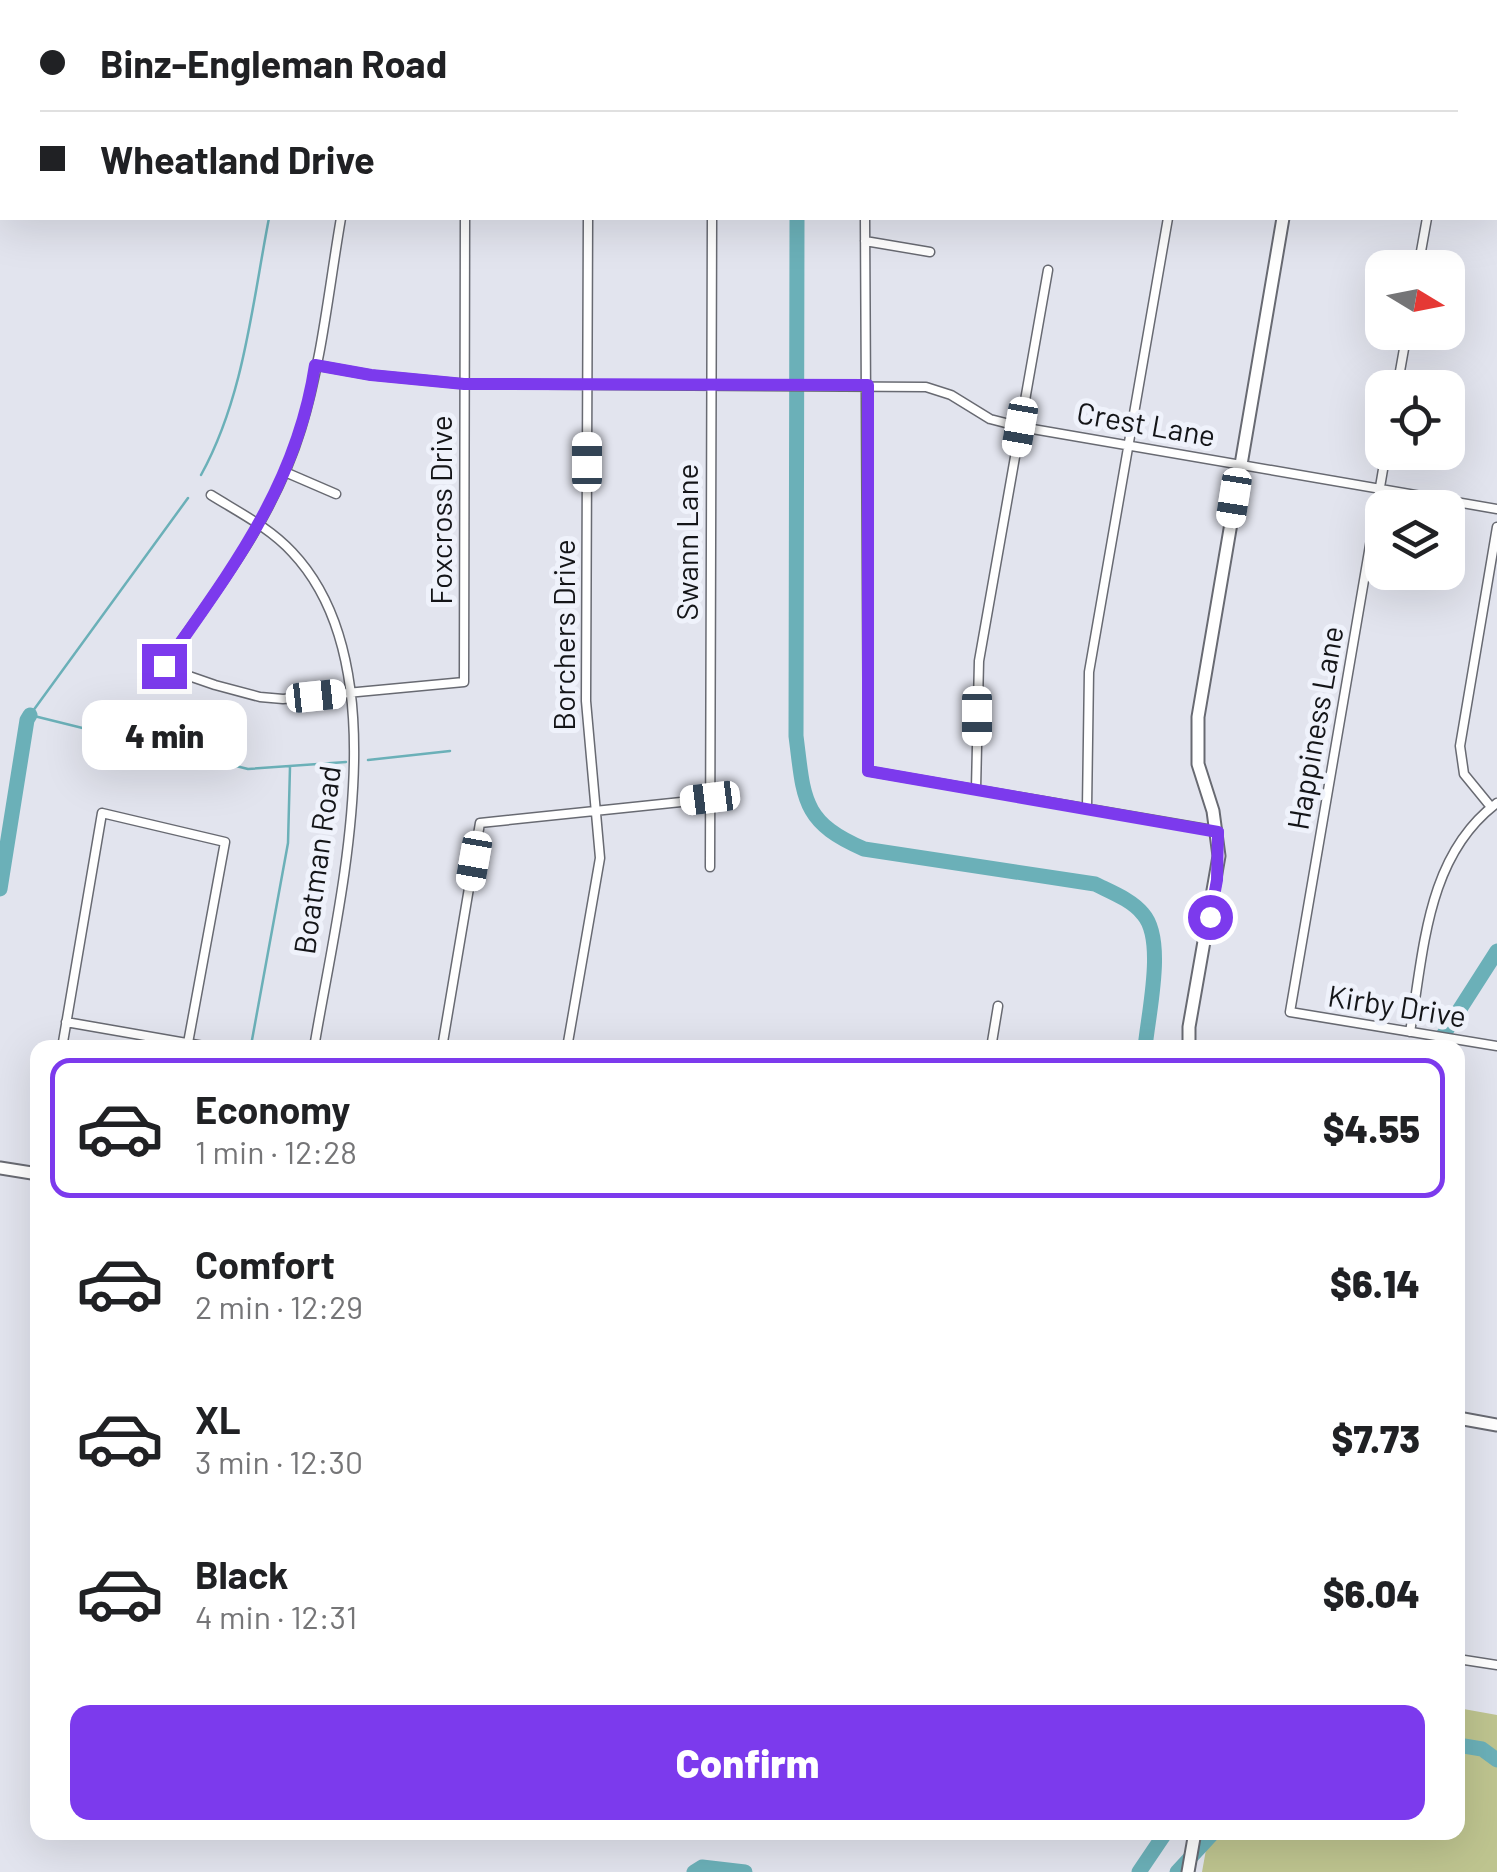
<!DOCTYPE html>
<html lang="en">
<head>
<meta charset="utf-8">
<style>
	body { margin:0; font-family:Barlow,sans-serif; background:#f6f6f6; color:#202124; height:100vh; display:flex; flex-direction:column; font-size:38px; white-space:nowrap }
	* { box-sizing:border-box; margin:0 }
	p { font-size:32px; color:#757577 }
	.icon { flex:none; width:55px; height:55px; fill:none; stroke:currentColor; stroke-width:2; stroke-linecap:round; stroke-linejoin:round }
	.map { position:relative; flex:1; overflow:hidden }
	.details { position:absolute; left:30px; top:1040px; width:1435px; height:800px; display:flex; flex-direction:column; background:#fff; border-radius:20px; box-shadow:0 10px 40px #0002 }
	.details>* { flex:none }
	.top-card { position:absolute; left:0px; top:0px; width:1498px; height:220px; box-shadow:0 10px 40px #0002; display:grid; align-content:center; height:220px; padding:0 40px; background:#fff }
	.needle { width:65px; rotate:100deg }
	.controls { position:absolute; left:1365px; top:250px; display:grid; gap:20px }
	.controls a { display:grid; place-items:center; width:100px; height:100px; border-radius:20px; background:#fff; box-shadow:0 10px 40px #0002; font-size:50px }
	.end { position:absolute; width:45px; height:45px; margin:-22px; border:12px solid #7c3aed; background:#fff; box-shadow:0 0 0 5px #fff }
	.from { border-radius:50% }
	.bubble { position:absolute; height:70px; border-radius:20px; background:#fff; box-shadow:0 10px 40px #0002; font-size:32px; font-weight:800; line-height:70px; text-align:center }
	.car { position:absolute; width:30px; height:60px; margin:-30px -15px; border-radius:12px; box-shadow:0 0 8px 2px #0007; background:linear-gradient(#fff 24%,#345 0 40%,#fff 0 76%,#345 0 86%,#fff 0) }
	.top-card b { display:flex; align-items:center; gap:35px; height:95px; font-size:38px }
	.top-card b+b { border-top:2px solid #e0e0e0 }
	.top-card i { width:25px; height:25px; background:#202124 }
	ul { padding:18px 0 0; list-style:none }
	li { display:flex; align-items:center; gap:30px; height:140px; margin:0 20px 15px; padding:0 20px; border:5px solid transparent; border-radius:20px }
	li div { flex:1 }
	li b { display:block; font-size:38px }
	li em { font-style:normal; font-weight:800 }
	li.on { border-color:#7c3aed }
	li>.icon { width:90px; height:90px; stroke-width:1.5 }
	.action { display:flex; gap:20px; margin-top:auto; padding:20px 40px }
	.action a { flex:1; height:115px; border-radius:20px; background:#7c3aed; color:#fff; font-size:40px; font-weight:800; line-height:115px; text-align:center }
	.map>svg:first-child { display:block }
	.green { fill:#bec48f }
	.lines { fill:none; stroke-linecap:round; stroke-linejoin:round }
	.stream { stroke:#6bb0b8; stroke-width:2.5 }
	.river { stroke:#6bb0b8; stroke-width:15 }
	.street-casing { stroke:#686a72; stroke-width:11 }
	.secondary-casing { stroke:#686a72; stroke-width:15 }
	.street { stroke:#fff; stroke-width:8 }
	.secondary { stroke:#fff; stroke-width:11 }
	.route { stroke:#7c3aed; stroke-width:12 }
	.labels { text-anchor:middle; stroke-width:10; stroke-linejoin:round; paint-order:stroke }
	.street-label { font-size:30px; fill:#141518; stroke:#eff2fb }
</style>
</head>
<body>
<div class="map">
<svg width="1497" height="1872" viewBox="0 0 1497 1872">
	<rect width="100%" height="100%" fill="#e2e4ee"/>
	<path class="green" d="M1458,1708L1497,1715V1872H1202L1209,1833L1458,1832Z"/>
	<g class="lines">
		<path class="stream" d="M310,2L311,0
			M201,475C244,397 252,305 269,218
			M188,498L30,715L248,769L346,762
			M368,760L450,751
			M252,1040L288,843L290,767"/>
		<path class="river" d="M796,0V2
			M797,218L796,736C804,798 801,822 864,849L1095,884C1111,892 1132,900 1143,914C1166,940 1148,1014 1145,1048
			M0,889L27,720L30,715
			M1435,1048L1497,951
			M1458,1745L1482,1749L1497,1760
			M694,1872L702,1867L745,1872
			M1139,1872L1166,1832
			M1177,1872L1214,1832"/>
		<g class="street-casing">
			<path id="street" d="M939,0L952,2
				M377,2V0
				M588,2V0
				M713,2V0
				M864,2V0
				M1198,2V0
				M1495,104H1497
				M341,218C329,287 322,361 301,429C274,518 216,591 163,667L215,685L260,697L283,699L464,682L465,218
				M865,218L868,771L1218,831
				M865,241L930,252
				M1418,268L1427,218
				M315,365L371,375L465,384L926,387L951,395L990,419L1021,427L1497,509
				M1397,388L1407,332
				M1386,452L1290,1012L1497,1046
				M285,472L336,494
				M211,495C240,513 270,528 292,552C402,668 337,907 314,1048
				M976,789L979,661L1048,270
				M1491,807L1464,774L1460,746L1497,527
				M1087,808L1089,672L1168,218
				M710,867L712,218
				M66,1022L215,1048
				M1410,1032C1424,951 1426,856 1497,803
				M62,1048L102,813L225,842L188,1043
				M442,1048L480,823L710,799
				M567,1048L600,858L586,701L588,218
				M991,1048L998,1006
				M1458,1659L1497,1665"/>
		</g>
		<g class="secondary-casing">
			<path id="secondary" d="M1321,2V0
				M1189,1048V1027L1219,856L1213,811L1198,764V717L1283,218
				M0,1168L38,1174
				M1458,1418L1497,1425
				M1188,1872L1195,1832"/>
		</g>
		<use href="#street" class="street"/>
		<use href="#secondary" class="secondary"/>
	</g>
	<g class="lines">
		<path class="route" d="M164,666C231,570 297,485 315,365L371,375L464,384L868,385V771L1218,832L1217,880L1210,917"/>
	</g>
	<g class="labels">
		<g class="street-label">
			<text transform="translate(1146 425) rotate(10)" y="10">Crest Lane</text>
			<text transform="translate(442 510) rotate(-90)" y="10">Foxcross Drive</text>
			<text transform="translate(688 542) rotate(-90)" y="10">Swann Lane</text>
			<text transform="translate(565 635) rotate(-90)" y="10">Borchers Drive</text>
			<text transform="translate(1316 728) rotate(-80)" y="10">Happiness Lane</text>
			<text transform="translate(318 860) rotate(-82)" y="10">Boatman Road</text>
			<text transform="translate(1397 1007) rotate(9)" y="10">Kirby Drive</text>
		</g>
	</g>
</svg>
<div class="controls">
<a><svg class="needle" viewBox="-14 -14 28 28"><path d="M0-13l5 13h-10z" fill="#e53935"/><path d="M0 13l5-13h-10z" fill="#757577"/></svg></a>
<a><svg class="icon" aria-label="locate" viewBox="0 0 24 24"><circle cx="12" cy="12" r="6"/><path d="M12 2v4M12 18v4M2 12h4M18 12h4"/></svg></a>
<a><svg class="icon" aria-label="layers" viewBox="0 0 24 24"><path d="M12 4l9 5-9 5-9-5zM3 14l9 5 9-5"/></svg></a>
</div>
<i class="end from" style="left:1210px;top:917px"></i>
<i class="end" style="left:164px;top:666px"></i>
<div class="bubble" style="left:82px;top:700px;width:165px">4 min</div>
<i class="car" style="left:1020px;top:427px;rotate:190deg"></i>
<i class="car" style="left:587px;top:462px;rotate:0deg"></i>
<i class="car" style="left:1234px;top:498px;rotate:189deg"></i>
<i class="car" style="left:316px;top:696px;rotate:84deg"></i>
<i class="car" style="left:977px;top:716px;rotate:180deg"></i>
<i class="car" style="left:710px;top:798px;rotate:263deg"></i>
<i class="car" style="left:474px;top:861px;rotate:190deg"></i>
<div class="top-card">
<b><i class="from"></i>Binz-Engleman Road</b>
<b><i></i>Wheatland Drive</b>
</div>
<section class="details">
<ul>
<li class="on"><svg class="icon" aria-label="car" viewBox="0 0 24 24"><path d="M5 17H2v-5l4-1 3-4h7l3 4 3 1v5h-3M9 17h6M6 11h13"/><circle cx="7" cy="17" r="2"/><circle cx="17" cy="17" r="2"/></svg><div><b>Economy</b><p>1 min · 12:28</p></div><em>$4.55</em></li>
<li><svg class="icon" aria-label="car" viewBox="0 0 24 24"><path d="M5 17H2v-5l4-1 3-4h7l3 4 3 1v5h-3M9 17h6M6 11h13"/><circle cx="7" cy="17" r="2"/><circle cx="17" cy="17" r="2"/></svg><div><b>Comfort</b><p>2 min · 12:29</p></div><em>$6.14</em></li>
<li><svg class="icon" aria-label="car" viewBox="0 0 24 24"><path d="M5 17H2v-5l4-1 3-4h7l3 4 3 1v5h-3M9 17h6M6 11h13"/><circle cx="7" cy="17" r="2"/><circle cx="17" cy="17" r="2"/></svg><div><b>XL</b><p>3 min · 12:30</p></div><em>$7.73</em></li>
<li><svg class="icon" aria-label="car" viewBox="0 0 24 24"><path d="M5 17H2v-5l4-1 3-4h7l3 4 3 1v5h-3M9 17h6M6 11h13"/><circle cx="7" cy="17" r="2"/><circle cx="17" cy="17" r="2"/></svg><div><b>Black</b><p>4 min · 12:31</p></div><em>$6.04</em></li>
</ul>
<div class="action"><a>Confirm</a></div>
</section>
</div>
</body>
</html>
